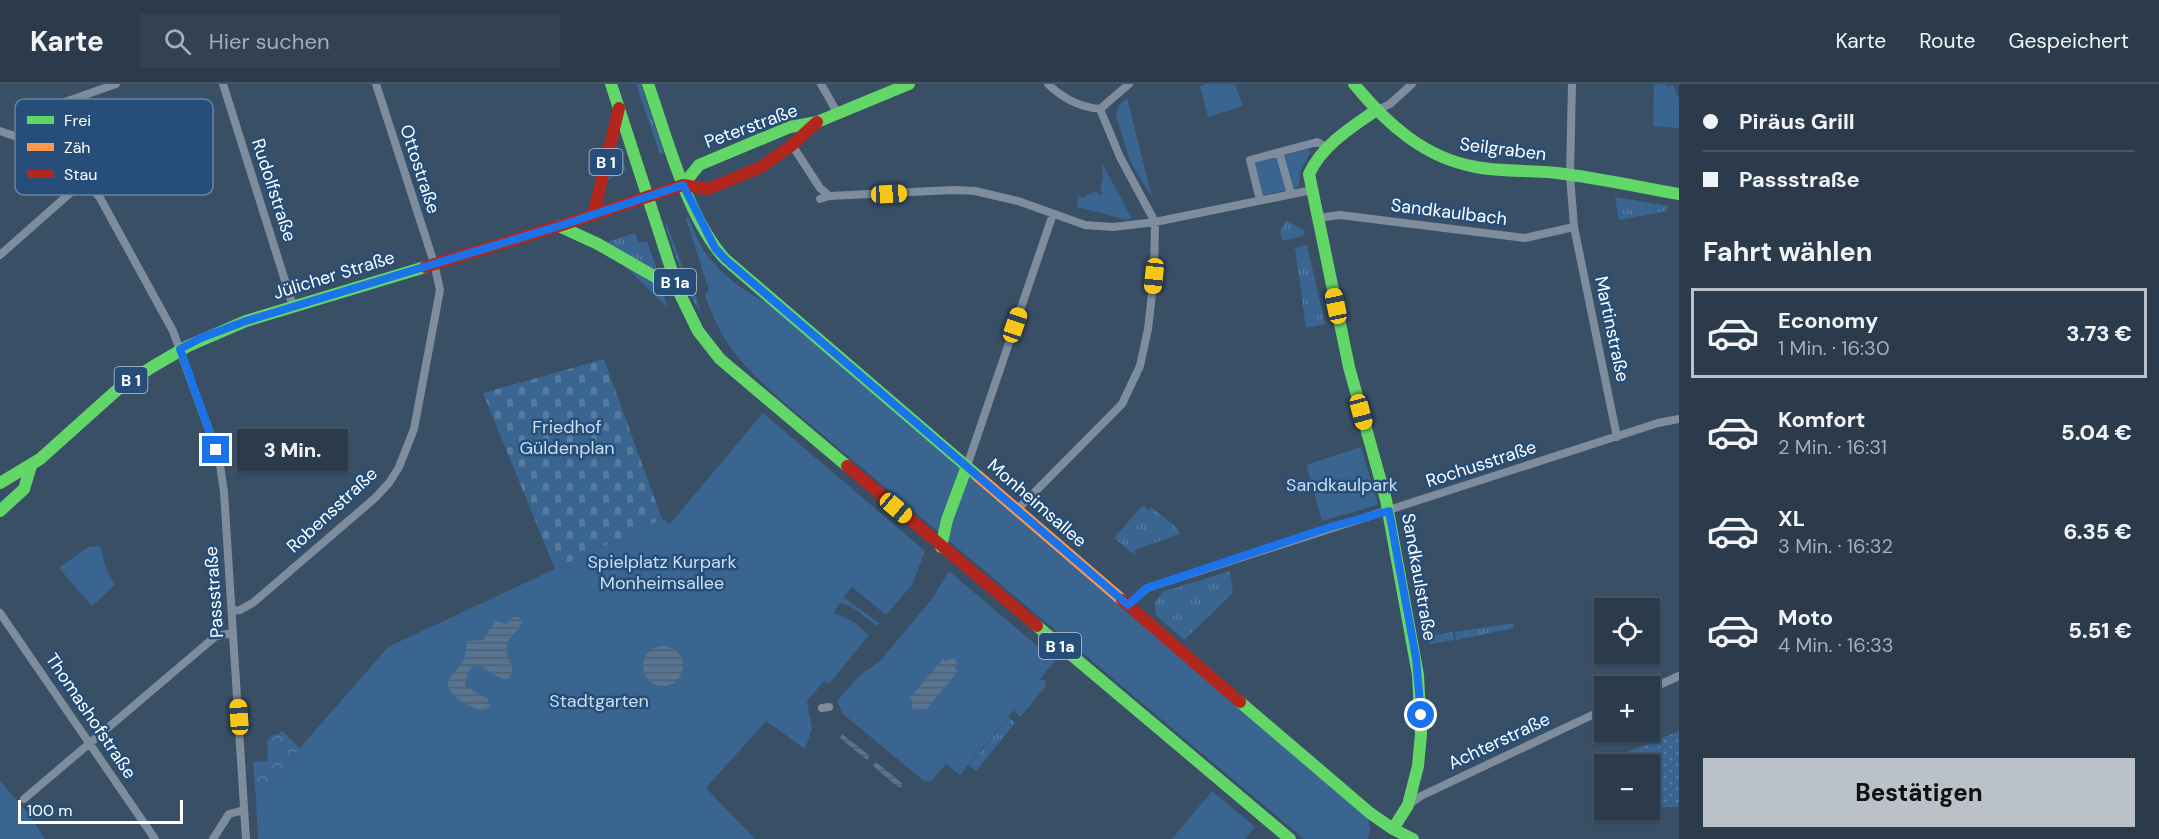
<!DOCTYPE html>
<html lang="de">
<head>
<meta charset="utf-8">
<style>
	body { margin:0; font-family:"DM Sans",sans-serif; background:#334253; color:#f1f3f6; height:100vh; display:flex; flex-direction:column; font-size:22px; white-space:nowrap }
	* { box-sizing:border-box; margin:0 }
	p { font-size:20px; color:#a6adb5 }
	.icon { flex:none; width:33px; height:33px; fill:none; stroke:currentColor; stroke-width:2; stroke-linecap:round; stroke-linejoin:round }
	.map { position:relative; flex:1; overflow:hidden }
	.side { display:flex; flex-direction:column; background:#2b3b4c; width:480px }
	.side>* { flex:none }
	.banner { display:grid; align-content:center; height:132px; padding:0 24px; background:#2b3b4c }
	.tools { position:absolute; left:1594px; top:514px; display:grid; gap:12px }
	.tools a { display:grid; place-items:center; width:66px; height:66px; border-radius:0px; background:#2b3b4c; box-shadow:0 2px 4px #0004,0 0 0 2px #475564; font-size:30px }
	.scale { position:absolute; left:18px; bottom:15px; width:165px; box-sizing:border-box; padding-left:6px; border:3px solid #fff; border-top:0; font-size:16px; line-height:21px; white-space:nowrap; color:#fff; -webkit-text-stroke:4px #264e79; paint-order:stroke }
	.end { position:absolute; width:27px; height:27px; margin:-14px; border:8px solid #1a73e8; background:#fff; box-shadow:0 0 0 3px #fff }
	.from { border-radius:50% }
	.bubble { position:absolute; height:42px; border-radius:0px; background:#2b3b4c; box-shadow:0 2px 4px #0004,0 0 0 2px #475564; font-size:20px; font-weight:800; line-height:42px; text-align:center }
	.car { position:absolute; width:18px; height:36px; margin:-18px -9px; border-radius:8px; box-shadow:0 0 4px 2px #0007; background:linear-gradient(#f5c518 24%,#345 0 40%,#f5c518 0 76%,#345 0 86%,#f5c518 0) }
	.banner b { display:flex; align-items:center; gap:21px; height:57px; font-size:22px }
	.banner b+b { border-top:2px solid #475564 }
	.banner i { width:15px; height:15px; background:#f1f3f6 }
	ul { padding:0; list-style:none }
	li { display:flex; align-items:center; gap:18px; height:90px; margin:0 12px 9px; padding:0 12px; border:3px solid transparent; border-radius:0px }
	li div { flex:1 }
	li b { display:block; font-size:22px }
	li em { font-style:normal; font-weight:800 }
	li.current { border-color:#bac1c9 }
	li>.icon { width:54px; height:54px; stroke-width:1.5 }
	h2 { padding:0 24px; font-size:27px; line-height:72px }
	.primary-button { display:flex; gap:12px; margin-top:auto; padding:12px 24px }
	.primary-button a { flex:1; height:69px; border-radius:0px; background:#bac1c9; color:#111; font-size:24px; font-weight:800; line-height:69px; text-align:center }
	header { display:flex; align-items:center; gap:36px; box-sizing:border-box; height:84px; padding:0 30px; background:#2b3b4c; border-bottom:2px solid #475564 }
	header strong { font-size:28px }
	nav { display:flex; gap:33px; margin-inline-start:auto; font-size:21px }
	.search { width:420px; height:54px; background:#334253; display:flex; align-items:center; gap:15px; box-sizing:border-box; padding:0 21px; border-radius:0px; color:#a6adb5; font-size:22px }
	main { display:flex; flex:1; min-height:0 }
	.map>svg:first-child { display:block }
	.grass { fill:url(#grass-tufts) }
	.forest { fill:url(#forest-crowns) }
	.cemetery { fill:url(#cemetery-stones) }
	.park { fill:#396590 }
	.garden { fill:url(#garden-dots) }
	.water { fill:url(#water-rules) }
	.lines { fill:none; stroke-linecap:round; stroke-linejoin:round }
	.street { stroke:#7d8d9d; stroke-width:8 }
	.fast { stroke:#63d668; stroke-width:12 }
	.slow { stroke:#ff974d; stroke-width:12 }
	.jam { stroke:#b3261e; stroke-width:12 }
	.route { stroke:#1a73e8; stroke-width:8 }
	.labels { text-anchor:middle; stroke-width:5; stroke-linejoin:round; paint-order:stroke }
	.shield { fill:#264e79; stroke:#becad7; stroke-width:1.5 }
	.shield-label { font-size:16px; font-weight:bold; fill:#fff }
	.street-label { font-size:18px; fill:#fff; stroke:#264e79 }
	.park-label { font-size:18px; fill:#cbdff3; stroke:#264e79 }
	.key { fill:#264e79; stroke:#6783a1; stroke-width:1.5 }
	.key-label { font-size:16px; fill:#fff }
</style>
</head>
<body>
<header>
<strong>Karte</strong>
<div class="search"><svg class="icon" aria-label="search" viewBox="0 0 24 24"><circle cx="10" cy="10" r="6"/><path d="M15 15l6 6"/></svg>Hier suchen</div>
<nav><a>Karte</a><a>Route</a><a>Gespeichert</a></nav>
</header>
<main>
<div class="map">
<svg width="1679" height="755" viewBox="0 0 1679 755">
	<defs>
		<pattern id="grass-tufts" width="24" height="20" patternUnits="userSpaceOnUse" patternTransform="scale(1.5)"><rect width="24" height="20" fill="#396590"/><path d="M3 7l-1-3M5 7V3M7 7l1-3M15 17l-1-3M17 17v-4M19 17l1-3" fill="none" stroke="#577ca1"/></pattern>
		<pattern id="forest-crowns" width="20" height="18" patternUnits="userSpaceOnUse" patternTransform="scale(1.5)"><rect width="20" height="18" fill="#396590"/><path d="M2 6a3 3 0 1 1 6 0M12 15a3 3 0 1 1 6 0" fill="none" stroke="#577ca1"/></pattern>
		<pattern id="cemetery-stones" width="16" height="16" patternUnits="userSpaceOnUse" patternTransform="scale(1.5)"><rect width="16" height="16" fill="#396590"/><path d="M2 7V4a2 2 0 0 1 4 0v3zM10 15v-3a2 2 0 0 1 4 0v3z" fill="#577ca1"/></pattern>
		<pattern id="garden-dots" width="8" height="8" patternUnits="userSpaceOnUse" patternTransform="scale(1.5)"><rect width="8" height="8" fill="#396590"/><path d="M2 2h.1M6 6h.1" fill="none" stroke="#577ca1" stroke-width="1.8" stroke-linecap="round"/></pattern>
		<pattern id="water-rules" width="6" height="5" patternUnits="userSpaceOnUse" patternTransform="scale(1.5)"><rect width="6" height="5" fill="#577493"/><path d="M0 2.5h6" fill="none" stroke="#515e6c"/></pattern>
	</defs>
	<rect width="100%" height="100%" fill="#394f66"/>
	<path class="grass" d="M636,0H641L664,69L660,70Z
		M615,57L626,86L603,99Z
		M1615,113L1668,122L1667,127L1619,136Z
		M1286,136L1304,147V152L1282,157L1280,148Z
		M667,140L689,201H692L702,232L687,205L665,141Z
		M635,149L639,159L647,157L659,191L603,159Z
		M1307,161L1325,240L1306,244L1295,164Z
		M626,183L654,198L663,206L667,223Z
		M1143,421L1149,427L1151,423L1177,444L1180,450L1135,466L1136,472L1114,454Z
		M1230,487L1233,509L1184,556L1155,530V519L1162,508Z
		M843,513L879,539L877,542L855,525L839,518Z
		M1513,539L1514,544L1456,556L1455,548Z
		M1453,548L1454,556L1430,560L1429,552Z
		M1039,596H1045L1046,602L1020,633L1014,627Z
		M1009,633L1015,639L976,687L969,681Z"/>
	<path class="forest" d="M282,647L300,664L256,714L253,678L268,677L267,656L270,655V653L275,650L277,651Z"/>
	<path class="cemetery" d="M604,275L662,435L555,485L483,309Z"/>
	<path class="park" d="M1206,0H1235L1243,22L1208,33L1200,2Z
		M1654,0H1665L1667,3L1673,1L1679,15V44L1653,42Z
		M1127,14L1152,113L1130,77L1119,41L1116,30L1119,21Z
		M1309,65L1310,69L1300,88L1299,101L1296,104L1263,111L1255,79Z
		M1102,79L1131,133L1128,136L1077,123L1078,111L1083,114L1095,107L1101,112L1102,108L1100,106L1103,95Z
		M688,133C694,146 699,161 707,171C723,192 747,210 770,220L1368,734L1370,745L1368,755H1304L780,315C741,279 723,263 705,211L709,206L686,135Z
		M763,329L925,467L912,501L886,531L852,503L840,517L834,529L854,538L869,551L829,600L824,597L807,617L812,645L805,665L766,637L706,704L755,755H258L256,714L388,563L662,435L670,440Z
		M1361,363L1378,421L1322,437L1306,381Z
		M100,462L106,484L115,501L92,522L59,484L88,463Z
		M950,488L1055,577L960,691L946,680L931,697H924L843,630L837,617L859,592L880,577L932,515L947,490Z
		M0,697L27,728L45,755H0Z
		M1212,707L1255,743L1245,755H1172Z"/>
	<path class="garden" d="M1679,647V723H1658L1650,702V681H1624L1620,671Z"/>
	<path class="water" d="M514,533H519L522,537C521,546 509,551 507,561C504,576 518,582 509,595H502L480,582L472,583L468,589L465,602L488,615L490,623L481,627C470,623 443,611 449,595C452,588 461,584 464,576C466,571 466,564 467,557L483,556L496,537L506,540Z
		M643 582a20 20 0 1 1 40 0a20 20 0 1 1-40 0Z
		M952,574L957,577L955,585L958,587L925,627L922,625L917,627L913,626L911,621L913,617L910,614L943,575L946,577Z
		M842,650L870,672L867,676L840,654Z
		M876,678L902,699V703H898L873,682Z"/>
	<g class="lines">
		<path class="street" d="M223,0L293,222
			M821,0L838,30
			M1048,0C1063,15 1079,23 1100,25
			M1572,0L1570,91L1574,143L1617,353
			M1100,25L1129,0
			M1375,27L1390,20L1412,0
			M0,47L32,58H45L60,66L100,114L173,247L216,366L220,381L224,408L246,755
			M26,56L40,29L48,24L116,0
			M32,58C43,68 55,74 69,78
			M792,61L820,104L829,112
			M1279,68L1291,110
			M820,115L829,112L953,106L975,107L1018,117L1085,141L1113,143L1155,138L1312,106
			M1260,116L1250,76L1317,58L1329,64
			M1318,134L1340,131L1525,154L1574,143
			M0,171L86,95
			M967,382L1053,130
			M1017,426L1122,320L1140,282L1148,245L1154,192L1155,138L1120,73L1100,25
			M1128,521L1147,504C1317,448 1488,395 1658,339L1679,335
			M232,527L240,526L254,518L375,414L389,399L399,383L414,345L440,206L434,179L376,0
			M0,529L155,755
			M1650,605L1679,592
			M822,624L829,623
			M24,715L216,552L233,549
			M1408,721L1421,712L1605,625
			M213,755L229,730L244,726"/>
		<path class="fast" d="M611,0L678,206L698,247L720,275L847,382
			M648,0C667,54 687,133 725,175L979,393
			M1354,0C1386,39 1424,74 1476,83C1502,88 1530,86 1557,89C1598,94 1639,103 1679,110
			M1375,27C1350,44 1322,62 1309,90L1349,283L1386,416L1418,591L1421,650L1418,682L1408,721L1393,745
			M683,101L699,81L790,43L817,38L909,0
			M559,142L598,160L678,206
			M0,399L40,375L117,306L152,283L188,262L246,237L425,183
			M0,427L24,405L31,382
			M941,463L947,436L967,382
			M1037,542L1290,755
			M1240,618L1370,729L1393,745L1413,755"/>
		<path class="slow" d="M979,393L1122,516"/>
		<path class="jam" d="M683,101L708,105L761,83L792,61L817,38
			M593,132L619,24
			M425,183L559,142L683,101
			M847,382L1037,542
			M1122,516L1240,618"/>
	</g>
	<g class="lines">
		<path class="route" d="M216,366L180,265L201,254L246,237L559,142L683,101L715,164L725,175L1128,521L1147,504L1330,443L1389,427L1416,574L1421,631"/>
	</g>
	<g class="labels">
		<g class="shield">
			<rect x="589.5" y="65" width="33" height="26" rx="4.5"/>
			<rect x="654" y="185" width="42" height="26" rx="4.5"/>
			<rect x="114.5" y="283" width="33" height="26" rx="4.5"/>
			<rect x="1039" y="549" width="42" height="26" rx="4.5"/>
		</g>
		<g class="shield-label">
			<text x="606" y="84">B 1</text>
			<text x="675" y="204">B 1a</text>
			<text x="131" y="302">B 1</text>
			<text x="1060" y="568">B 1a</text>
		</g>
		<g class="street-label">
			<text transform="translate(751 42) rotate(-20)" y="6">Peterstraße</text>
			<text transform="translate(1503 65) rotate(7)" y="6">Seilgraben</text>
			<text transform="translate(420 85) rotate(72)" y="6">Ottostraße</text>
			<text transform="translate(274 106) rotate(72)" y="6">Rudolfstraße</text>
			<text transform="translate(1449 128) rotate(7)" y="6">Sandkaulbach</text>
			<text transform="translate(334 191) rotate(-17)" y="6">Jülicher Straße</text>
			<text transform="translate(1612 245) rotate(78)" y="6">Martinstraße</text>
			<text transform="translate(1481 380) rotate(-18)" y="6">Rochusstraße</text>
			<text transform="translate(1037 419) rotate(41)" y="6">Monheimsallee</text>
			<text transform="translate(332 426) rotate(-43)" y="6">Robensstraße</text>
			<text transform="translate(1419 493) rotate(80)" y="6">Sandkaulstraße</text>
			<text transform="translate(214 508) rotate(-94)" y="6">Passstraße</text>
			<text transform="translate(91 632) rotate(56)" y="6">Thomashofstraße</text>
			<text transform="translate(1499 657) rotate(-25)" y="6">Achterstraße</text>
		</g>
		<g class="park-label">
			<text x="567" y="349">Friedhof<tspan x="567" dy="21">Güldenplan</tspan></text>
			<text x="1342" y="407">Sandkaulpark</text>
			<text x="662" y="484">Spielplatz Kurpark<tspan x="662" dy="21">Monheimsallee</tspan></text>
			<text x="599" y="623">Stadtgarten</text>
		</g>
	</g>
	<rect x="15" y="15" width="198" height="96" rx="9" class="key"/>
	<rect x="27" y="32" width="27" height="8" fill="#63d668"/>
	<rect x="27" y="59" width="27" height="8" fill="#ff974d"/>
	<rect x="27" y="86" width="27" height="8" fill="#b3261e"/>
	<g class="key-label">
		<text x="64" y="42">Frei</text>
		<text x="64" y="69">Zäh</text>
		<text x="64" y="96">Stau</text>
	</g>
</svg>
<div class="tools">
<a><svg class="icon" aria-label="locate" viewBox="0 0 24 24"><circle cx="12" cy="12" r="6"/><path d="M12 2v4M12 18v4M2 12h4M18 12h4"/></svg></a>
<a>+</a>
<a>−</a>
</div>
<div class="scale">100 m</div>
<i class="end from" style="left:1421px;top:631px"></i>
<i class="end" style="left:216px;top:366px"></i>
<div class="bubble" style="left:237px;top:345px;width:111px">3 Min.</div>
<i class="car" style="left:889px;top:110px;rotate:87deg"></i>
<i class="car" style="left:1154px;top:192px;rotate:186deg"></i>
<i class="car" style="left:1336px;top:222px;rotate:348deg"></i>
<i class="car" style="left:1015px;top:241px;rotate:19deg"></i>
<i class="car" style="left:1361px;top:328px;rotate:165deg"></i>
<i class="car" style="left:896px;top:424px;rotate:130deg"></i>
<i class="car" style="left:239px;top:633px;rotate:356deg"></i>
</div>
<section class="side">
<div class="banner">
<b><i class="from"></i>Piräus Grill</b>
<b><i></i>Passstraße</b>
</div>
<h2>Fahrt wählen</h2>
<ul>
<li class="current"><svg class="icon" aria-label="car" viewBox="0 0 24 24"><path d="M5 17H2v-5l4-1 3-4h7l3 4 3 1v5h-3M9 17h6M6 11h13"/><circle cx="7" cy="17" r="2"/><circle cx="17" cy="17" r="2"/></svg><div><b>Economy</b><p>1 Min. · 16:30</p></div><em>3.73 €</em></li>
<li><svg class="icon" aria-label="car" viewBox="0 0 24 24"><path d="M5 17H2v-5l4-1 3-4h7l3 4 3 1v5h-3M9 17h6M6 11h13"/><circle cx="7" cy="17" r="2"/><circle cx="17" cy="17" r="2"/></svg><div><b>Komfort</b><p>2 Min. · 16:31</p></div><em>5.04 €</em></li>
<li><svg class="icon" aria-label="car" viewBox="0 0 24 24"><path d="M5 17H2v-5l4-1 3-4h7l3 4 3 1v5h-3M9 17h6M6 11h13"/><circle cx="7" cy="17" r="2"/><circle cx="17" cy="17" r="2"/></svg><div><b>XL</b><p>3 Min. · 16:32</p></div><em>6.35 €</em></li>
<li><svg class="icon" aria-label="car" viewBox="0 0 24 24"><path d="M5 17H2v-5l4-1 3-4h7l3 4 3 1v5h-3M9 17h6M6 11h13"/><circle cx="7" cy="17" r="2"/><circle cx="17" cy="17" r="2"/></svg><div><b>Moto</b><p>4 Min. · 16:33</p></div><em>5.51 €</em></li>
</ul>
<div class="primary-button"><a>Bestätigen</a></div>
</section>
</main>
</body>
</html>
